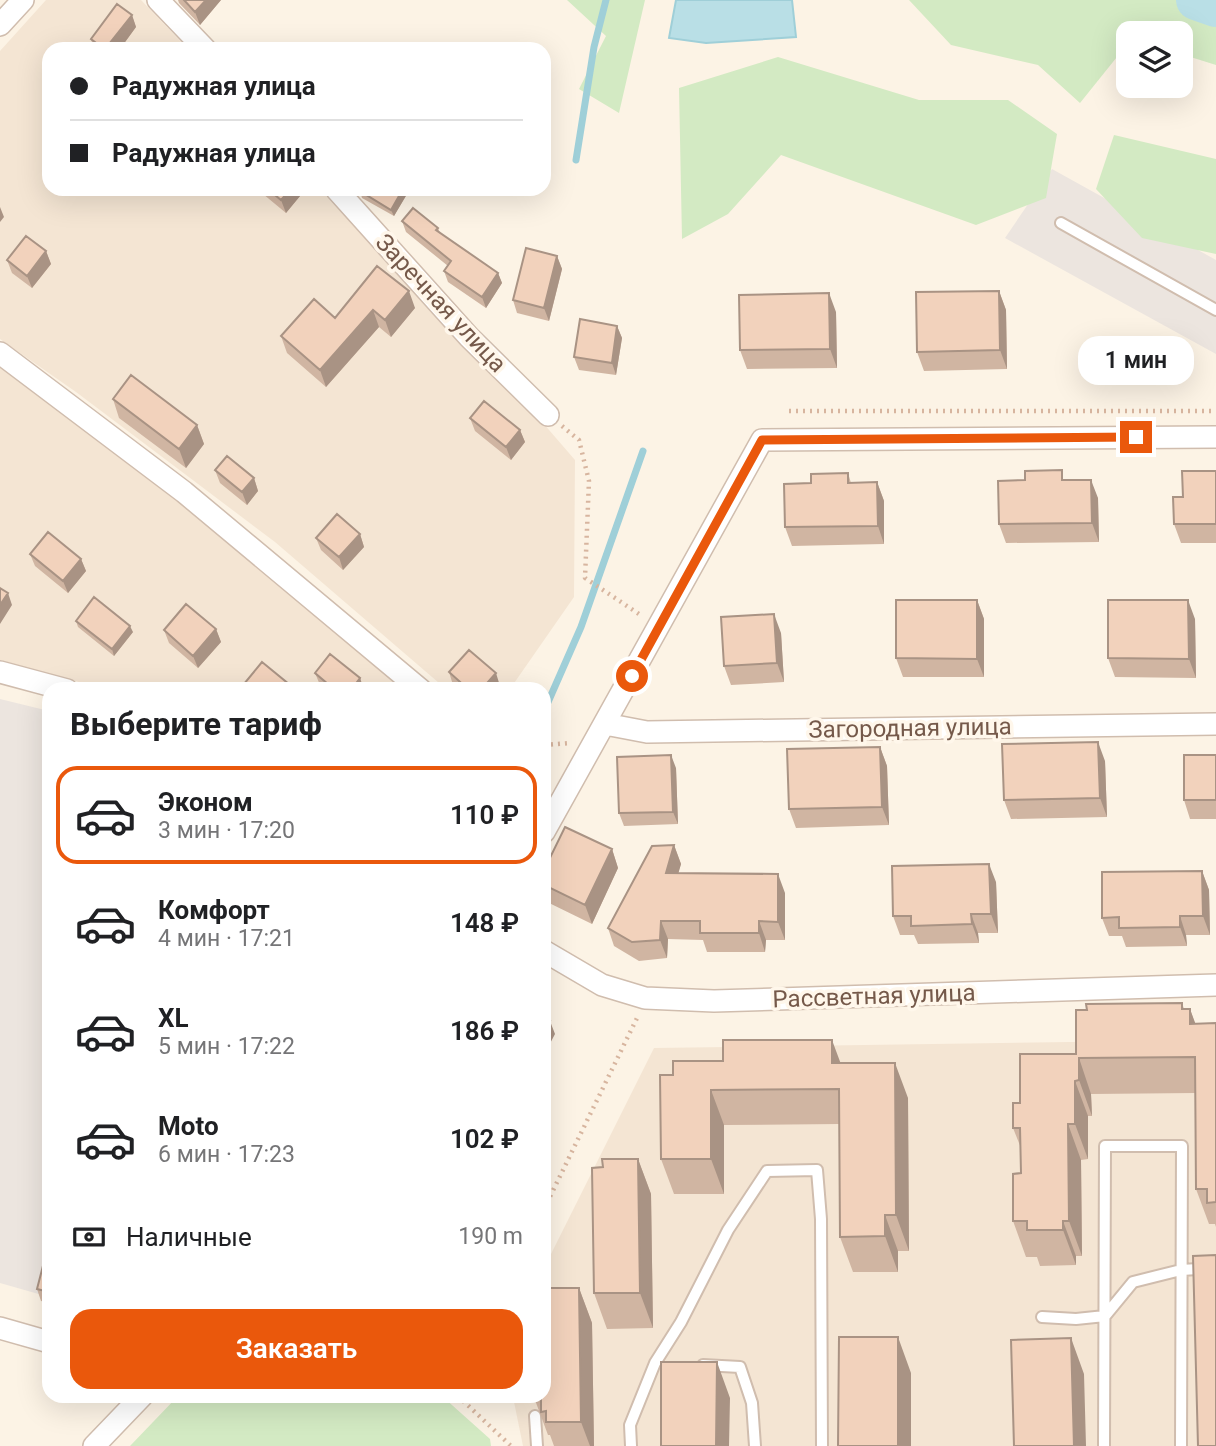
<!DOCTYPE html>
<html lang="ru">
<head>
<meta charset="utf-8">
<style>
	body { margin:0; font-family:Roboto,sans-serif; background:#f2f2f2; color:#202124; height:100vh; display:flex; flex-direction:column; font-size:26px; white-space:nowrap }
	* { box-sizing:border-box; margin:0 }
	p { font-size:23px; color:#757577 }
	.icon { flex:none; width:38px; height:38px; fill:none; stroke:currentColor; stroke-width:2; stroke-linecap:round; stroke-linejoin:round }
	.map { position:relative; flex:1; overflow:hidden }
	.side { position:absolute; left:42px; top:682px; width:509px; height:721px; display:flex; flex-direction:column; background:#fff; border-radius:21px; box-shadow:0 7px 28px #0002 }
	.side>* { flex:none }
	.top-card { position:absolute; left:42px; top:42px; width:509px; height:154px; border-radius:21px; box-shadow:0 7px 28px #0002; display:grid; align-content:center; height:154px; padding:0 28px; background:#fff }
	.controls { position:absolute; left:1116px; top:21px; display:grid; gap:14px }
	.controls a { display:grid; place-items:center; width:77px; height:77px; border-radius:14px; background:#fff; box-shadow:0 7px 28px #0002; font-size:35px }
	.end { position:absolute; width:32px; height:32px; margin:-16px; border:9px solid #ea580c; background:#fff; box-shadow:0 0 0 4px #fff }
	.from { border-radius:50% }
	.bubble { position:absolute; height:49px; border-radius:21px; background:#fff; box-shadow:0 7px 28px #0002; font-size:23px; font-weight:600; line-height:49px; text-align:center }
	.top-card b { display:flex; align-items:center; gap:24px; height:66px; font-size:26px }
	.top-card b+b { border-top:2px solid #e0e0e0 }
	.top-card i { width:18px; height:18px; background:#202124 }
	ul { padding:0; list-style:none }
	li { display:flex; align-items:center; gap:21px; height:98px; margin:0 14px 10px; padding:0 14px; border:4px solid transparent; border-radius:21px }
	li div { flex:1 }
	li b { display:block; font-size:26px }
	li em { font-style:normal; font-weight:600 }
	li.current { border-color:#ea580c }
	li>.icon { width:63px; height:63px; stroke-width:1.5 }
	h2 { padding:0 28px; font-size:32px; line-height:84px }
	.pay { display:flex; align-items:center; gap:18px; height:77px; padding:0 28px; font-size:26px }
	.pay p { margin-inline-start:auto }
	.primary-button { display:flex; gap:14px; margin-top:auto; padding:14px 28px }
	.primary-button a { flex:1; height:80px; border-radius:21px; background:#ea580c; color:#fff; font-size:28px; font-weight:600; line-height:80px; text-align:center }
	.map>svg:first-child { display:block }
	.residential { fill:#f4e5d3 }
	.industrial { fill:#ece5df }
	.green { fill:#d3eac3 }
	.water { fill:#b9dfe6; stroke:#9fcfd8; stroke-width:2 }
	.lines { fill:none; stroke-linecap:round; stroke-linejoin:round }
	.stream { stroke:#9fcfd8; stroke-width:7 }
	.river { stroke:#b9dfe6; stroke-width:40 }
	.lane-casing { stroke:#d0bdae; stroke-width:14 }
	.street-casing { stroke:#d0bdae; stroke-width:24 }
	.path { stroke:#d7b59f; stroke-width:4.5; stroke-dasharray:2 5; stroke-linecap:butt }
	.lane { stroke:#fff; stroke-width:10 }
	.street { stroke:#fff; stroke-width:21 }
	.wall { fill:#d0b5a2 }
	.shaded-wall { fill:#a99384 }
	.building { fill:#f2d2bc; stroke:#a99384; stroke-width:2 }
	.route { stroke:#ea580c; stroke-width:9 }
	.labels { text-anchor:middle; stroke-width:7; stroke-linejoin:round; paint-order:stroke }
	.street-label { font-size:24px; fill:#75594a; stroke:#fff7eb }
</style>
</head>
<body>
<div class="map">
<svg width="1216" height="1446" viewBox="0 0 1216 1446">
	<rect width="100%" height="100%" fill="#fcf3e5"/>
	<path class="residential" d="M46,0H141L188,49H49V189H319L543,423L575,460L574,597L510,689H446L275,542L76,392L0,339V51Z
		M0,365L88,424L405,689H104L0,660Z
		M1216,1040V1446H523L513,1397L544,1396V1268L654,1048Z"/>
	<path class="industrial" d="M1052,169L1216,260V354L1005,238Z
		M0,699L49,711V1297L0,1283Z"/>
	<path class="green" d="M567,0H645L619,113L579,89L606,36Z
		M909,0H1216V65L1181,54V33H1129V42L1080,103L1038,65L951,45Z
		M778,57L919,100H1008L1057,134L1046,198L976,225L781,155L728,214L682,239L679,88Z
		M1114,135L1216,159V254L1142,238L1096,189Z
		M177,1397H443L490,1439L491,1446H130Z"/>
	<path class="water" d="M676,0H792L796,37L706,43L669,38Z"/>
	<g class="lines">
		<path class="stream" d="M576,160L594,47L606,0
			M545,709L581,627L643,451"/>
		<path class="river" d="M1196,0L1216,7"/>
		<g class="lane-casing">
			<path id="lane" d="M1061,223L1216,310
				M1042,1317L1076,1319L1105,1316L1133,1282L1181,1270L1216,1268
				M703,1365L740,1367L752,1403L755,1446
				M535,1416L537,1446
				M631,1446L630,1425L655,1363L681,1322L728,1230L767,1171L817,1170L821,1219L822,1446
				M1104,1446L1105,1146H1182L1181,1446"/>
		</g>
		<g class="street-casing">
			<path id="street" d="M158,0L205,49
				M0,25L23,0
				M336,189L469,337L548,415
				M0,353L184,492L421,690
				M0,672L67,690
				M605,724L647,732L1216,724
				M544,832L762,440L1216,437
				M544,951L602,985L645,998L714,1001L1216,985
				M0,1328L49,1342
				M94,1446L142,1396"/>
		</g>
		<path class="path" d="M789,411H1216
			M562,426L579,440L589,481L585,578L642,616
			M544,745L570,743
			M544,1209L637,1018
			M458,1396L511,1446"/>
		<use href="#lane" class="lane"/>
		<use href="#street" class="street"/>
	</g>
	<path class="wall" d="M178,0H221L200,25L179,3Z
		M132,15L136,27L120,49H94L91,39Z
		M257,189H305V190L286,213Z
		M410,189L394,216L362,198L360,191Z
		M402,221L438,228L440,233L498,273L502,283L486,308L448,282L444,271L448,266L406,232Z
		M46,251L51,264L32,288L12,273L7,260Z
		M557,256L562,269L549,321L517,313L513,300Z
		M377,266L415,308L391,337L379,327L326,387L287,353L281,336L335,318Z
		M999,291L1006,310L1007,369L924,371L917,352Z
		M836,312L837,368L747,369L740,350Z
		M617,326L622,338L616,375L579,370L574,357Z
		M113,399L197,425L204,444L186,468L119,418Z
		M470,418L520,430L525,442L511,460L475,431Z
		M215,470L254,478L258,491L247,505L220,483Z
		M1216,471V543H1181L1174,524L1183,497Z
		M848,473L851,483L877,482L884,501V544L792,546L785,527L811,483Z
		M1065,480L1098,498L1099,542L1006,543L999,524Z
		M360,534L364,547L343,570L321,550L316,538Z
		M30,554L81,559L86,571L68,593L35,566Z
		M977,600L984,619V677H903L896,658Z
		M1195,619L1196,678L1115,677L1108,658Z
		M76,621L133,632L114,656L78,627Z
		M216,629L221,642L198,668L169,643L164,630Z
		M781,633L784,682L731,685L724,666Z
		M449,672L500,686L497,690H459L453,685Z
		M315,673L360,678L364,690H325L320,685Z
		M880,747L887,766L889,825L796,828L789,809Z
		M1216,755V819H1190L1184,800Z
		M1105,761L1107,817L1011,819L1004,800Z
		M676,768L678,824L624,826L619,813Z
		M674,845L681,864L678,873L785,893V940H766L765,952H707L703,940L668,939L667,958L639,961L614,946L608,928Z
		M612,849L618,868L592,924L545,901L544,899V870Z
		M1202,871L1209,890L1210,935H1186L1187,946L1126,947L1122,936H1109L1102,918Z
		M996,882L998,933H978L979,943L918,944L914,935H900L893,916Z
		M1182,1003L1184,1009H1190L1195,1024L1216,1023V1227L1215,1224H1209L1196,1189L1195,1093L1091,1094L1092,1116H1088V1159L1081,1160L1082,1256H1076V1265L1040,1266L1037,1257H1026L1013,1221L1021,1173V1148L1013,1128L1020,1103L1076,1054Z
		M723,1061L840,1063L908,1098L909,1251H898V1272H853L840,1237L839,1124L724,1125V1194H674L661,1159L673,1075Z
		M638,1159L651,1194L653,1328L607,1329L594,1293Z
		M49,1259V1303L41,1301L37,1289Z
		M579,1288L592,1323L594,1446H554L550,1435H548L535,1400Z"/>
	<path class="shaded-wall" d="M206,0H221L200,25L195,12Z
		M132,15L136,27L120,49H105Z
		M291,189H305V190L286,213L281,200Z
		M403,189H410L394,216L391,210Z
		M0,207L4,217L0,222Z
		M46,251L51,264L32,288L27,276Z
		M557,256L562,269L549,321L544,308Z
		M498,273L502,283L486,308L482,297Z
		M409,291L415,308L391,337L385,320Z
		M999,291L1006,310L1007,369L1000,350Z
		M829,293L836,312L837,368L830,349Z
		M373,310L379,327L326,387L320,370Z
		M617,326L622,338L616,375L612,363Z
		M197,425L204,444L186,468L179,449Z
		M520,430L525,442L511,460L506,447Z
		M254,478L258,491L247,505L242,492Z
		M1091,480L1098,498L1099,542L1092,523Z
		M877,482L884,501V544L878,526Z
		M360,534L364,547L343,570L339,557Z
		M81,559L86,571L68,593L63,581Z
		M8,593L12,605L0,624V605Z
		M977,600L984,619V677L977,659Z
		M1188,600L1195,619L1196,678L1189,659Z
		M774,614L781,633L784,682L777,663Z
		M130,626L133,632L114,656L112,649Z
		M216,629L221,642L198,668L193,656Z
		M496,673L500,686L497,690H481Z
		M360,678L364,690H351Z
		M1098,742L1105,761L1107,817L1100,798Z
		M880,747L887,766L889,825L882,807Z
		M671,755L676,768L678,824L673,812Z
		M674,845L681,864L673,892L666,873Z
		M612,849L618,868L592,924L585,905Z
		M989,864L996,882L998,933L991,914Z
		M1202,871L1209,890L1210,935L1203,916Z
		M778,874L785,893V940L778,922Z
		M971,914L978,933L979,943L972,924Z
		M1180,916L1186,935L1187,946L1180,927Z
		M661,921L668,939L667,958L660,940Z
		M759,921L766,940L765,952L759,933Z
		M1190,1009L1203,1044L1190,1024Z
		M550,1021L555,1034L544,1055V1033Z
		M832,1040L845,1075L832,1063Z
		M1079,1058L1091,1094L1092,1116L1079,1080Z
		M895,1063L908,1098L909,1251L896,1215Z
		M1075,1081L1088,1116V1159L1075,1124Z
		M711,1090L724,1125V1194L711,1159Z
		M1068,1124L1081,1160L1082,1256L1069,1221Z
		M638,1159L651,1194L653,1328L640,1293Z
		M885,1215L898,1251V1272L885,1236Z
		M1063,1221L1076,1256V1265L1063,1230Z
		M579,1288L592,1323L594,1446H590L581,1422Z
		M898,1337L911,1373V1446H898Z
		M1071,1338L1084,1374L1086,1446H1074Z
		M717,1362L730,1398L729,1446H716Z"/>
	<path class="building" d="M184,0H206L195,12Z
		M117,4L132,15L105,49H104L91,39Z
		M268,189H291L281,200Z
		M362,189H403L391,210L360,191Z
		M413,208L438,228L436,230L498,273L482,297L444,271L451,261L402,221Z
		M26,236L46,251L27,276L7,260Z
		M526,248L557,256L544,308L513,300Z
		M377,266L409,291L385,320L373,310L320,370L281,336L314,299L335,318Z
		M999,291L1000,350L917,352L916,292Z
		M829,293L830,349L740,350L739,295Z
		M580,319L617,326L612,363L574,357Z
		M131,375L197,425L179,449L113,399Z
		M484,401L520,430L506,447L470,418Z
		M227,456L254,478L242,492L215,470Z
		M1062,470V480H1091L1092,523L999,524L998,481L1025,480V471Z
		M1182,471H1216V524H1174L1173,497H1183Z
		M848,473V483L877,482L878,526L785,527L784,484L811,483V474Z
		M337,514L360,534L339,557L316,538Z
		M48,532L81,559L63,581L30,554Z
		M0,588L8,593L0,605Z
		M94,597L130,626L112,649L76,621Z
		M896,600H977V659L896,658Z
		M1108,600H1188L1189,659L1108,658Z
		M186,604L216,629L193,656L164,630Z
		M774,614L777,663L724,666L721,617Z
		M469,650L496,673L481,690H469L449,672Z
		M330,654L360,678L351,690H335L315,673Z
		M262,662L290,685L286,690H239Z
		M1098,742L1100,798L1004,800L1002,744Z
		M880,747L882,807L789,809L787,749Z
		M671,755L673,812L619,813L617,757Z
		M1184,755H1216V800H1184Z
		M565,827L612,849L585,905L544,885V870Z
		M674,845L666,873L778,874V922L759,921V933H700V921H661L660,940L632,942L608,928L652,846Z
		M989,864L991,914H971L972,924L911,926V916H893L892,866Z
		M1202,871L1203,916H1180V927L1119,928V917L1102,918V872Z
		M1182,1003V1009H1190V1024L1216,1023V1202L1207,1203V1189H1196L1195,1057L1079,1058V1080L1075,1081V1124H1068L1069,1221H1063V1230H1027V1221H1013V1174L1021,1173L1020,1128H1013V1103H1020V1054H1076V1010H1087L1086,1004Z
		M544,1018L550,1021L544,1033Z
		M723,1040H832V1063H895L896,1215H885V1236L840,1237L839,1089L711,1090V1159H661L660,1075H673V1061H723Z
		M602,1159H638L640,1293H594L592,1168L603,1167Z
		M1216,1255V1446H1198L1193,1256Z
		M45,1258L49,1259V1292L37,1289Z
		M544,1288H579L581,1422H546V1411L541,1412V1399L535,1400V1396H544Z
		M839,1337H898V1446H838Z
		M1071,1338L1074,1446H1014L1011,1340Z
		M661,1362H717L716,1446H661Z"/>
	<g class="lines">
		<path class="route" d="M632,676L762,440L1136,437"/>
	</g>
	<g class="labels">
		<g class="street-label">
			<text transform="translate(441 303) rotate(47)" y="8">Заречная улица</text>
			<text transform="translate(910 728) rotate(-1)" y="8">Загородная улица</text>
			<text transform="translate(874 996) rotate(-2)" y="8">Рассветная улица</text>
		</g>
	</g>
</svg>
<div class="controls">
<a><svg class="icon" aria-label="layers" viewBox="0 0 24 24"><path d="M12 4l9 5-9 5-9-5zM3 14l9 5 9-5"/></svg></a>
</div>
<i class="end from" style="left:632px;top:676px"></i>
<i class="end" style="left:1136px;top:437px"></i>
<div class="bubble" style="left:1078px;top:336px;width:116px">1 мин</div>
<div class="top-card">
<b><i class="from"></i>Радужная улица</b>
<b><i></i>Радужная улица</b>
</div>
<section class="side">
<h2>Выберите тариф</h2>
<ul>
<li class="current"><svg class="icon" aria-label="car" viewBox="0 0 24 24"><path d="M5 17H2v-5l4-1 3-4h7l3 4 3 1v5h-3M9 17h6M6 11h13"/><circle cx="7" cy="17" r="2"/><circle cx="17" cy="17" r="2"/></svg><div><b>Эконом</b><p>3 мин · 17:20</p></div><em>110 ₽</em></li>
<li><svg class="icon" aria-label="car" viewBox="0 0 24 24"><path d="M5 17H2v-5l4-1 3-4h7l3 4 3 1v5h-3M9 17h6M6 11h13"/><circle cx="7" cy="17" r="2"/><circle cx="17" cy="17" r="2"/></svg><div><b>Комфорт</b><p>4 мин · 17:21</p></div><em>148 ₽</em></li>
<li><svg class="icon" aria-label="car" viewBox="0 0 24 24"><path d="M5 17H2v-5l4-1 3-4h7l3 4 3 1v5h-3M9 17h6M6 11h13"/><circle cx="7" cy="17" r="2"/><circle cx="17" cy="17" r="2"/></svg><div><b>XL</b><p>5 мин · 17:22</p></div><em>186 ₽</em></li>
<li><svg class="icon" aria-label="car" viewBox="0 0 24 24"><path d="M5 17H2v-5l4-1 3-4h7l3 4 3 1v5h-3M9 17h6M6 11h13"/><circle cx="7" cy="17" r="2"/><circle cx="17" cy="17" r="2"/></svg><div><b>Moto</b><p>6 мин · 17:23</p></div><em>102 ₽</em></li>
</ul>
<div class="pay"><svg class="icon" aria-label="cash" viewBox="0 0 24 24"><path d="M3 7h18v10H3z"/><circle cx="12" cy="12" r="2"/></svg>Наличные<p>190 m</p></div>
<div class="primary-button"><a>Заказать</a></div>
</section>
</div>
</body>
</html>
